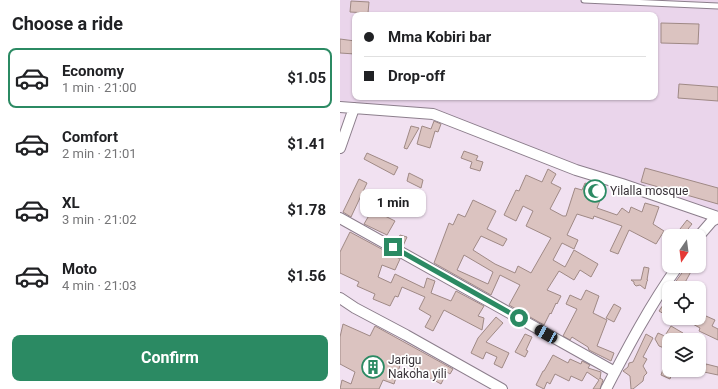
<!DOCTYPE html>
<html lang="en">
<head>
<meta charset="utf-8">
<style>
	body { margin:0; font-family:Roboto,sans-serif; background:#f6f6f6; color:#202124; height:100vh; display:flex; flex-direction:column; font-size:15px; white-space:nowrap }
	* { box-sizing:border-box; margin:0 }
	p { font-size:13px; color:#757577 }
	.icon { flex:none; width:22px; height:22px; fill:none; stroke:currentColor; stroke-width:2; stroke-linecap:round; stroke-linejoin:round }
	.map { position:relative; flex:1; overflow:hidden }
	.sheet { display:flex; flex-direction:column; background:#fff; width:340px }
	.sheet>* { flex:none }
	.top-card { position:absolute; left:12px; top:12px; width:306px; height:88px; border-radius:8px; box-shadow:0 1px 3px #0004; display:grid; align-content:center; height:88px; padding:0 12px; background:#fff }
	.needle { width:26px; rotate:194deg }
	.tools { position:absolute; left:322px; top:229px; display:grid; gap:8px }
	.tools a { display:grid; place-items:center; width:44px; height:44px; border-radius:8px; background:#fff; box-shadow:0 1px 3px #0004; font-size:20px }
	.end { position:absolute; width:18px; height:18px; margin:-9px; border:5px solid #2b8a63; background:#fff; box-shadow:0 0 0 2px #fff }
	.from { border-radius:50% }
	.bubble { position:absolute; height:28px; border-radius:8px; background:#fff; box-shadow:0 1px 3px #0004; font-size:13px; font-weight:700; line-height:28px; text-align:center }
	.car { position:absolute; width:12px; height:24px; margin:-12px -6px; border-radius:5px; box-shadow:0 0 3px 1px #0007; background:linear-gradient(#222 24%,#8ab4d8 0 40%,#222 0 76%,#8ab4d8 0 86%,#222 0) }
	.top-card b { display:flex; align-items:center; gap:14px; height:38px; font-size:15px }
	.top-card b+b { border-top:1px solid #e0e0e0 }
	.top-card i { width:10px; height:10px; background:#202124 }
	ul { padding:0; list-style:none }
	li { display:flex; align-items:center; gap:12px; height:60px; margin:0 8px 6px; padding:0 4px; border:2px solid transparent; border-radius:8px }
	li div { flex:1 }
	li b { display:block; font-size:15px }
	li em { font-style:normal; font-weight:700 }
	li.on { border-color:#2b8a63 }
	li>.icon { width:36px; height:36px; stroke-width:1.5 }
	h2 { padding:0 12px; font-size:18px; line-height:48px }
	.cta { display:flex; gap:8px; margin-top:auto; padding:8px 12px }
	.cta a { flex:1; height:46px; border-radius:8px; background:#2b8a63; color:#fff; font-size:16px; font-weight:700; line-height:46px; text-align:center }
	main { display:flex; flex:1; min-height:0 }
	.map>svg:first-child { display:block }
	.built { fill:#ead5eb; fill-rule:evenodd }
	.building { fill:#dbc3c0; stroke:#9f8985; fill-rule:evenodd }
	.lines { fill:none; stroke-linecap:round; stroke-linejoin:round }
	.lane-casing { stroke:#8c7e8c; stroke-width:7 }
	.street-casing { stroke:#8c7e8c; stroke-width:12 }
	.lane { stroke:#fff; stroke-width:5 }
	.street { stroke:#fff; stroke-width:10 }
	.route { stroke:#2b8a63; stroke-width:5 }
	.labels { text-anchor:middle; stroke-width:3.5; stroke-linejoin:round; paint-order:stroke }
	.poi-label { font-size:12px; fill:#393339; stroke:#fff; text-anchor:start }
</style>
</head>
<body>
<main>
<section class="sheet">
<h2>Choose a ride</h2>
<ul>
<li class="on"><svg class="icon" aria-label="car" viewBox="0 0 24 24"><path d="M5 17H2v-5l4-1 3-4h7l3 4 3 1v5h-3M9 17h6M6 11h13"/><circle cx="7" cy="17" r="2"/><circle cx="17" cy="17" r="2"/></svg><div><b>Economy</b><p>1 min · 21:00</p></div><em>$1.05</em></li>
<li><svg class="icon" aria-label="car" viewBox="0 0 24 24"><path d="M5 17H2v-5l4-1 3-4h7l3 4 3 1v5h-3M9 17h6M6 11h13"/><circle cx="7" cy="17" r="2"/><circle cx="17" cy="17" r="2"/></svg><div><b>Comfort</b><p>2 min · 21:01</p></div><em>$1.41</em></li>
<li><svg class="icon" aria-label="car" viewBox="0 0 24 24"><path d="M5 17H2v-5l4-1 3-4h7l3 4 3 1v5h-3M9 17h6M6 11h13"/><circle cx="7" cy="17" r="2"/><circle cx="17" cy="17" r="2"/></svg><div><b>XL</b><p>3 min · 21:02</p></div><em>$1.78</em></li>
<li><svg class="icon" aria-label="car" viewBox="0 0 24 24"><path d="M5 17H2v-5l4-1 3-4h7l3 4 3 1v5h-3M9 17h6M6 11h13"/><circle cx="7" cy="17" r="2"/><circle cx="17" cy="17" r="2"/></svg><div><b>Moto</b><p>4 min · 21:03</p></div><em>$1.56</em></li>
</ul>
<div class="cta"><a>Confirm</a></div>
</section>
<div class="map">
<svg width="378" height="389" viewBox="0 0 378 389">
	<rect width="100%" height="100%" fill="#f1e1f1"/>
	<path class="built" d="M0,0H378V213L91,117L0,110ZM15,15H315V97H15Z"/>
	<path class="building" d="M11,1L29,2L28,13L10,12Z
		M321,23L359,24L358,44L321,43Z
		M0,39L15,41V54L0,53Z
		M339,84L378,87V101L338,98Z
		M94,121L101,124L98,132L95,131L90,148L77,144L82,126L91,129Z
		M71,126L79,128L67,149L64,148Z
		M124,151L138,156L136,160L143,162L140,171L130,168L132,162L121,158Z
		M27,153L58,167L54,175L24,159Z
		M305,168L378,188V204L301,182Z
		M208,169L216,174L211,183L221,188L210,209L223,216H226L235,188L242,190L245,183L264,190L257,208L277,215L282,208L289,213L291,207L302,212L305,203L319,207L313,224L324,231L316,244L289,230L278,254L270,251L282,226L254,216L253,219L237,214L227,235L238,240L234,249L222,243L213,260L225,267L234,250L258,264L251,277L240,270L234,280L219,271L207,290L221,296L217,304L216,303L211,314L210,313L204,325L169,305L180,285L160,275L151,295L94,263L109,223L113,225L118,214L125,217L133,200L156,211L147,229L167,239L163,246L141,236L133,250L155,264L175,273L178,266L191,273L211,238L186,226L193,211L183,206L176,221L164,215L176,190L179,191L186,175L202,182ZM124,255L153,272L148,284L117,270Z
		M69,173L83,180L81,188L67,181Z
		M19,179L27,183L11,217L3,212Z
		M38,209L44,213L43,215L55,221L47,235L24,224L31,212L35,214Z
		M347,220L352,224L348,229L351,231L347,236H340L343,231L340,229Z
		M10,232L60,259L55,270L42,265L38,277L51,283L55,274L84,288L87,278L95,281L91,293L111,301L116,291L144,306L138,316L144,318L142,330L104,310L93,331L85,327L91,316L79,309L85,297L62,287L58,297L55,296L50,306L33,299L35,294L17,286L19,282L0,273V252Z
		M60,235L67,237L63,246L57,242Z
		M347,266H354L342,288H331Z
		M304,267L309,268L307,280H308L307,281L305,289L300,285L296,286L294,284V282L291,280H301Z
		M246,290L259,296L253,313L267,320L257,346L274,353L271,361L249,350L248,347L232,337L230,340L223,336L237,309L226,304L230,295L241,300Z
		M329,296V317L319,311Z
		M274,304L281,308L274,322L266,318Z
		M366,316L375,320L372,326L378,329V340L359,331L360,328L342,318H357L363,322Z
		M156,317L163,323L146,342L169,353L162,368L154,364L157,357L146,352L143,359L131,353L138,338Z
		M3,324L30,336L35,326L113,369L110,374L107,372L101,384L74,369L77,363L63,356L54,384L43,380L39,389H0L2,380L11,384L15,372L0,364V337Z
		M331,326L343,333L340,340L326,334Z
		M318,333L329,338V350L319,346L315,339Z
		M185,334L192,337L186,350L188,351L185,357L175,352Z
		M306,334L313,338L303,357L307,359L303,366L307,373L304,376L303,381L293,389H291L290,376L283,371L288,367L289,363L293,362Z
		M213,355L228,363L230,359L241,364L242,361L250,365L248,368L261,372L260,379V378L263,380L260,389H253L259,380L247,372L242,381L231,376L229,381L215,374L210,384L207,382L204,389L196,385L203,371H204Z
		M328,355L329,356V370H333L330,379L321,375Z
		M366,364L378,367V375L364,372Z"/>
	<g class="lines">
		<g class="lane-casing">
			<path id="lane" d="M244,0L378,6"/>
		</g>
		<g class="street-casing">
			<path id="street" d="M0,107L93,114L236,170L282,184L378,217
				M0,148L14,108
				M0,218L275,372
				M359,236L372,221L378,218
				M0,298L15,308L66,335L162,389
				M266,389C288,347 310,305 338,266"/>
		</g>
		<use href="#lane" class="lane"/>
		<use href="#street" class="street"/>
	</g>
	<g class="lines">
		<path class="route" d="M53,247L179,318"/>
	</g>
	<defs>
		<g id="mosque-ring" transform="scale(1.15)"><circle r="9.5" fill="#fff" stroke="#2b8a63" stroke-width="1.5"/><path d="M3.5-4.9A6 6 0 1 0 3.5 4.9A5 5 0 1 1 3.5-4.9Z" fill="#2b8a63"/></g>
		<g id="building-ring" transform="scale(1.15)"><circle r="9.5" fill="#fff" stroke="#2b8a63" stroke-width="1.5"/><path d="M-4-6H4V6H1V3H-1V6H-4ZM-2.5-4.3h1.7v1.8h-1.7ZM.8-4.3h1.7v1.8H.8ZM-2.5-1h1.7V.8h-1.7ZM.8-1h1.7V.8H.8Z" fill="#2b8a63"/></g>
	</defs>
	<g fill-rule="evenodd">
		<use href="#mosque-ring" x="255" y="191"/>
		<use href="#building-ring" x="33" y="367"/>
	</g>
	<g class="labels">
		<g class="poi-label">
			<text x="270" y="195">Yilalla mosque</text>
			<text x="48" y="364">Jarigu<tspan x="48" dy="14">Nakoha yili</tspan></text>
		</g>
	</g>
</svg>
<div class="tools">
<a><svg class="needle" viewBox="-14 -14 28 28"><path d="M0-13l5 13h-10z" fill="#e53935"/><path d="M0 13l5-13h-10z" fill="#757577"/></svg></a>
<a><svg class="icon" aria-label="locate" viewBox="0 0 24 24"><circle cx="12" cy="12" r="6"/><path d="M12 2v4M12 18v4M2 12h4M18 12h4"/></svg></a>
<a><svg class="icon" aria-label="layers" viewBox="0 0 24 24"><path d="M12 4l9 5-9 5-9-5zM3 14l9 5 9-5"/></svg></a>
</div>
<i class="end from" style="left:179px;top:318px"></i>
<i class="end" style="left:53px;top:247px"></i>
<div class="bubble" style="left:20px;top:189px;width:66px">1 min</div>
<i class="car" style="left:206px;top:334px;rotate:299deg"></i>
<div class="top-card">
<b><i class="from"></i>Mma Kobiri bar</b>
<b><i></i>Drop-off</b>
</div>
</div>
</main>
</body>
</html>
